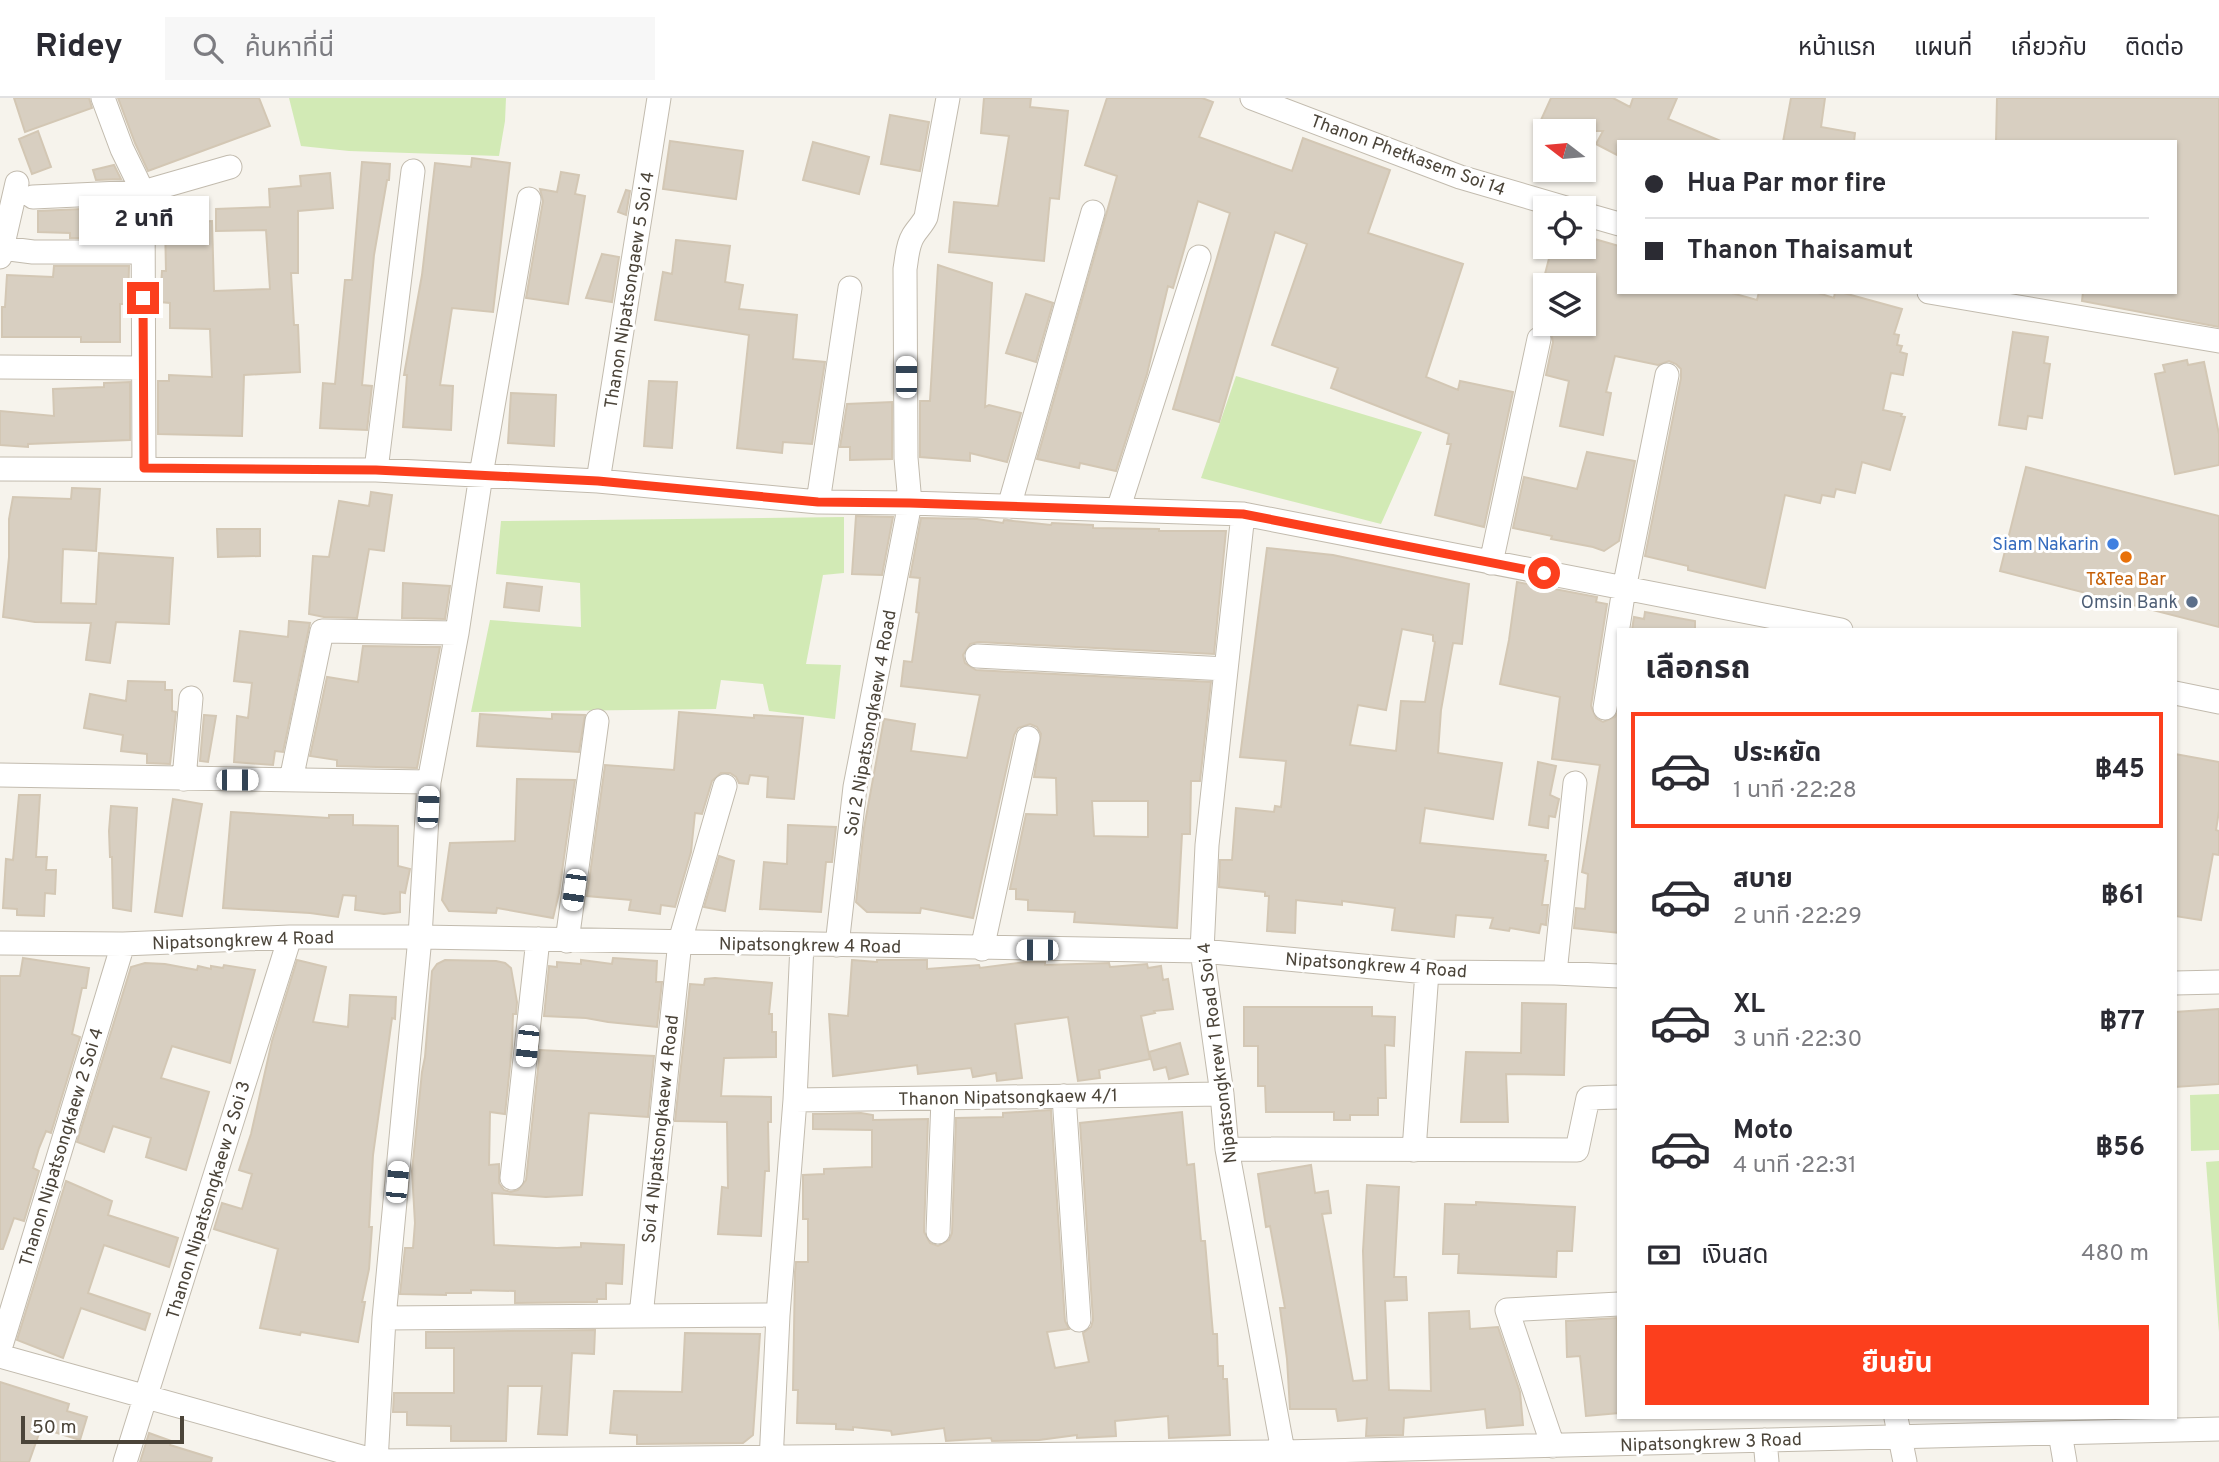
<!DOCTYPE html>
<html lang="th">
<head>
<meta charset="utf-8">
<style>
	body { margin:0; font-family:Overpass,"Noto Sans Thai",sans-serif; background:#f7f7f7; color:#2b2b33; height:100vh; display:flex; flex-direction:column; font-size:26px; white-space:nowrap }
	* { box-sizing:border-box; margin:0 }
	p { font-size:23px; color:#7c7c81 }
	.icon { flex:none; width:38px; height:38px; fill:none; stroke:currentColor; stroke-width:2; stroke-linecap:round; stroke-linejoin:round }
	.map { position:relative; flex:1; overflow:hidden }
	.sheet { position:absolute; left:1617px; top:530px; width:560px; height:791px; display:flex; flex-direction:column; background:#fff; border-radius:0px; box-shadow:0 2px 5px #0004 }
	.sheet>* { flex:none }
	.top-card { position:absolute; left:1617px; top:42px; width:560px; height:154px; border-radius:0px; box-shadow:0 2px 5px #0004; display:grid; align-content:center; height:154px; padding:0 28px; background:#fff }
	.needle { width:46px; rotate:286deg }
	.buttons { position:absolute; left:1533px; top:21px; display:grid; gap:14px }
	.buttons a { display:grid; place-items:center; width:63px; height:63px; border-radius:0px; background:#fff; box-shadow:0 2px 5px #0004; font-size:35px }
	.scale { position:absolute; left:21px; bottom:18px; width:163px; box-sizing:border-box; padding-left:7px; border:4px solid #4b4439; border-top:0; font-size:19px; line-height:24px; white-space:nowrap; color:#4b4439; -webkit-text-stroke:5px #fff; paint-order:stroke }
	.end { position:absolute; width:32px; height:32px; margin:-16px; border:9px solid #fc3f1d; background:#fff; box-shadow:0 0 0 4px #fff }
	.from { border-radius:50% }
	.bubble { position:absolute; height:49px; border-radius:0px; background:#fff; box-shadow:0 2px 5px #0004; font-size:23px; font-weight:700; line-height:49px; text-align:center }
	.car { position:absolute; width:21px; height:42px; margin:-21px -10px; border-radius:9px; box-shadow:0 0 5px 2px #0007; background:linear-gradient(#fff 24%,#345 0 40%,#fff 0 76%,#345 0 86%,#fff 0) }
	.top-card b { display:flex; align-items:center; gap:24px; height:66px; font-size:26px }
	.top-card b+b { border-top:2px solid #e1e1e2 }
	.top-card i { width:18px; height:18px; background:#2b2b33 }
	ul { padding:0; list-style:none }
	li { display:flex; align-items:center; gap:21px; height:116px; margin:0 14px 10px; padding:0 14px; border:4px solid transparent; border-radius:0px }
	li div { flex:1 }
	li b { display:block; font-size:26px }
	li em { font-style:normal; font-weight:700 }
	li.current { border-color:#fc3f1d }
	li>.icon { width:63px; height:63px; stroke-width:1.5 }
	h2 { padding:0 28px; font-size:32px; line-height:84px }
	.pay { display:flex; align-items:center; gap:18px; height:77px; padding:0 28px; font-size:26px }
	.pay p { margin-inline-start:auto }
	.action { display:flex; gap:14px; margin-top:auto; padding:14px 28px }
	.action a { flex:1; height:80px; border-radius:0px; background:#fc3f1d; color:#fff; font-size:28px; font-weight:700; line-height:80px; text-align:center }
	header { display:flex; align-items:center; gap:42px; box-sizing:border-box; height:98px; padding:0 35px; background:#fff; border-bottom:2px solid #e1e1e2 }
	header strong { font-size:33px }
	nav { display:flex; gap:38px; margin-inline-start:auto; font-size:24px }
	.search { width:490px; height:63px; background:#f7f7f7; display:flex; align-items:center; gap:18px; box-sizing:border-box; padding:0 24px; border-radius:0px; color:#7c7c81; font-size:26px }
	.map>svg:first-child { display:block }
	.green { fill:#d2eab5 }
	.building { fill:#d8cfc1; stroke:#d3c7b4; stroke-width:2; fill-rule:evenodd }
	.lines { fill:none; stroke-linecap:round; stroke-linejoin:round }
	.minor-casing { stroke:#c2bbae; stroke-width:25 }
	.minor { stroke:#fff; stroke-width:23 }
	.route { stroke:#fc3f1d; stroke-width:9 }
	.shop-dot { fill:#3f7fe0; stroke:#fff; stroke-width:2.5 }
	.food-dot { fill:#e8710a; stroke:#fff; stroke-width:2.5 }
	.service-dot { fill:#5c6f8a; stroke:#fff; stroke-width:2.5 }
	.labels { text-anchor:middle; stroke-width:6; stroke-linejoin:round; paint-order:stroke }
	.street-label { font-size:18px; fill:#4b4439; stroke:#fff }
	.shop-label { font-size:18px; fill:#366cbe; stroke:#fff; text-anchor:end }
	.food-label { font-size:18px; fill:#c56008; stroke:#fff }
	.service-label { font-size:18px; fill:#4e5e75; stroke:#fff; text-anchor:end }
</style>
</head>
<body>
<header>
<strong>Ridey</strong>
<div class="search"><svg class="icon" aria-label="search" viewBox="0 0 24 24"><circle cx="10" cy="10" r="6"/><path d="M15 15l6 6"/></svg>ค้นหาที่นี่</div>
<nav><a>หน้าแรก</a><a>แผนที่</a><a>เกี่ยวกับ</a><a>ติดต่อ</a></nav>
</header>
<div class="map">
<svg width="2219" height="1364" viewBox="0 0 2219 1364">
	<rect width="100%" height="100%" fill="#f6f3ec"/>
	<path class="green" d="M289,0H506L505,23L499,58L349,53L301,48Z
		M1236,278L1422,334L1381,426L1201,380Z
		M844,419V475L823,477L806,566L841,567L835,621L769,613L763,586L721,582L716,611L471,614L490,522L581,529L580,485L496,476L501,423Z
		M2219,996V1052L2191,1053L2190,997Z
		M2219,1063V1234L2206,1064Z"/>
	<path class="building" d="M14,0H89L92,10L25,34Z
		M118,0H259L270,28L148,73L135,45Z
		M984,0H1031L1030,9L1068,13L1059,101L1050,100L1044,163L949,154L954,104L998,108L1009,38L981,35Z
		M1107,0H1202L1213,4L1199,39L1292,73L1303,40L1390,72L1368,135L1463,166L1426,279L1458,292L1460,283L1513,294L1484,429L1435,417L1451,346H1447L1449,336L1331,290L1338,270L1272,247L1307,146L1275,134L1219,324L1173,311L1230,115L1198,103L1173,190L1168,188L1147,276L1116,373L1080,365L1079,370L1037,361L1117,78L1085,67Z
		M1551,0H1613L1630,9L1633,0H1677L1668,21L1723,44H1619L1617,57L1596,46L1603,33H1536Z
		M1791,0H1825L1821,29L1855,35L1854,44H1783Z
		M1997,0H2219V229L2082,203L2083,194H2175V44H1996Z
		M890,17L929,24L920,73L881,66Z
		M38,33L51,69L32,76L19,41Z
		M670,43L743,53L736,101L663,91Z
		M813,44L869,59L859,96L803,82Z
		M472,60L510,65L493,214L452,210L440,287L453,288L451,332L403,329L407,277H404L422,177L435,65L471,69Z
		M362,64L390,66L389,82H387L374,157L362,287L372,288L367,332L320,330L323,285L335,286L345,182H352Z
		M114,67L121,81L96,82L93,72Z
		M561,74L579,77L575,96L585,98L568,206L526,200L543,103L540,91L557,94Z
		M330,75L333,110L298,113V175H291L294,227H298L300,274L244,277L242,338L158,336V283H169V277L212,279L210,231L170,230V205L160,204L162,173H166L165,125L212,123L214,193L270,191L266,132L216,133V111L270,109L269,91L301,88L300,78Z
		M626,92L630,93L626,117L618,114Z
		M126,109V140H70V135L38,134V113Z
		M1584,138L1619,148V194H1728L1757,202L1759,194H1815L1834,200L1835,194H1840L1902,211L1894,236L1899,237L1897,247L1902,248L1900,254L1907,256L1903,277L1891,275L1883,312L1902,316L1901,318L1905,319L1890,372L1862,364L1855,395L1836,391L1834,399L1822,397L1820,405L1785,397L1765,490L1688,472V468L1645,458L1681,280V271L1676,266L1669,263L1658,267L1615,258L1606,294L1611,295L1603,337L1560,328L1569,283L1546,277L1553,244L1551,235L1554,226H1584V187H1569L1571,182L1545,176L1552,149H1584Z
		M676,142L730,148L725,184L743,187L739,211L797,217L793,261L825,264L812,346L783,344L782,355L737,350L749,237L655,222L663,174L672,176Z
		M602,156L619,159L612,204L586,200Z
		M938,167L992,185L985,309L989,307L1021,315L1007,364L970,355V363L920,359V303H930Z
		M54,168H129L128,206H120V244H81V239H2V209H5L7,177L53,179Z
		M1026,196L1053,205L1036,264L1006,255Z
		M2013,234L2048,239L2044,265L2050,266L2042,320L2028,318L2026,331L1999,327Z
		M2187,262L2188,267L2204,264L2219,336V367L2175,376L2155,276L2165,274L2163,267Z
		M649,283L677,284L672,350L644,348Z
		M130,284V342L28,346V349L0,347V313L54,318L53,291L104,289V285Z
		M511,295L556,297L554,348L508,345Z
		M892,304V361L850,362V349H840L847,306Z
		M1587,354L1635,363L1619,443L1604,453L1593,449L1551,441L1552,438L1513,430L1524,379L1577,391Z
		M2026,369L2219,418V529L2000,473Z
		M72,390L100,391L96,453L63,451L61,505L96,506L99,455L173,460L169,526L116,524L110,565L86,562L91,525L35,524L3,519L9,459V421L13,399L71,401Z
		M371,394L392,397L384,453L369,451L357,520L324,519L309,516L313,458L329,459L339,403L369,408Z
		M856,418L893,419L882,477L852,476Z
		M921,420L977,421L1003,425L1004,422L1051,427L1052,425L1093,427V430L1159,431V433H1226L1214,556L978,544L970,546L963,557L965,565L976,572L1211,584L1200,683H1191L1190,736H1182L1177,830L1074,824L1075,814L1028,812V802L1016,801V791H1010L1026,716L1057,717L1056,680L1034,679L1041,636L1037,629L1030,626L1018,630L1014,637L973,820L921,810L920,815L867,814L856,804L864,730L884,621L915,626L911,653L967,660L980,597L901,588L904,563L912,564L919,515L916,514L920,480L910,479ZM1092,703H1148V739L1094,738Z
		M217,431H260V458L218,459Z
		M1267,450L1333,457L1469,486L1462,546L1453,545L1441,612L1438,655L1502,665L1493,721L1425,710L1420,745L1546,757L1545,763H1548L1542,807H1548L1546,827L1541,826L1539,835L1510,830L1509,833L1490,830L1493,820L1456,817L1454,839L1392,832L1395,810L1342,803V807L1296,802L1295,835L1267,833L1269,798H1265V794L1219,789L1220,762H1232L1236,710L1274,714L1275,708L1281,709L1286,663L1240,659ZM1402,531L1433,537V543L1435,544L1425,604L1401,603L1396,653L1350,647L1358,607L1386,612Z
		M1517,484L1597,499L1596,504L1607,506L1591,608L1596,620L1603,624L1615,619L1619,612V835L1574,830L1576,810L1585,811L1588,776L1582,774L1600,667L1552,661L1560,599L1500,586L1509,542Z
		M403,485L450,488L445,521L402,520Z
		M507,485L542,489L539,513L504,509Z
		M1645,514L1695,523V532H1632L1634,519L1644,521Z
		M289,523L310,525L283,654L275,653L273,667L234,664L237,618L248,620L252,585L234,583L240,533L288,539Z
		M363,548L440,549L417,670L337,668V662L310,658L327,579L358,584Z
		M128,583L165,584V592H172V613L176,614L170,666L147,665V656L121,653L123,637L84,630L90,596L126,603Z
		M679,614L754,620V617L803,620L794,701L767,699L768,679L750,677L748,686L739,685L736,679L730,675H721L712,683L702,716L695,715L691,754L675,809L661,807L660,816L629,812L631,802L587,798L605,667L674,672Z
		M480,616L552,621V616L585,617L579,654L477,648Z
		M204,617L216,618L208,664L200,663Z
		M2175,656L2219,664V713L2216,732L2219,733V757L2213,756L2201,822L2175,818Z
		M1538,664L1556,668L1550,697L1559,701L1555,719L1549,718L1548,730L1529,727Z
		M517,681L575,682L559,795L553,820L497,810L496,815L449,813L442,802L450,745L515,743Z
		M19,697H40L36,759H47L46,772H56L55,796L45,795L44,818L17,817V811L3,810L6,761L13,762Z
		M173,701L202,706L182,818L155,814Z
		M111,708L137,710L131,813L113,810L112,759H110L109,733Z
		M231,714L329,720V717H353V727L398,728V768L410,771L405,795L400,794V814L384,816L355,812L356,798L343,797L338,819L310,815L223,810Z
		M788,727L836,729L832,764H826L821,814L760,811L764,764L787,766Z
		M719,758L734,763L725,813L704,809Z
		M23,860L89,870L86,890H82L72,936L80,939L51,1035L46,1033L39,1050L33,1070L39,1073L24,1123L14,1120L3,1151H0V878H20Z
		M613,860L657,863L656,884H662L657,929L608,924L586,920L544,918L549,868L557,869V864L581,866V862L612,866Z
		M297,862L326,869L313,924L348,929L350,897L396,899L395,921L392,920L373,1057L369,1129H372L369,1171L362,1204H365L358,1244L301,1234L300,1237L260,1230L278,1151L214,1131L222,1105L242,1111L252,1076L239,1072L251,1036L272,943Z
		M445,862L496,863L505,865L511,870L517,904L516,916H513L512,949L505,1016L490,1014L489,1067L499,1066V1085L504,1092L511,1094L518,1092L526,1082L540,952L654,958L648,1019L589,1015L582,1097L546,1099L492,1095L494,1147L557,1150L581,1149V1145L624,1147L622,1186L606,1185V1201H597V1204L515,1205V1193L471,1192V1195H446V1197L400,1196L405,1150H413L415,1125L412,1073L422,974L425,959L432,873L437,866Z
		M852,862L877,864V862H927V871L979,867L980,870L1025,864H1045V867L1109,865L1110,869L1147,866L1148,870L1161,868L1163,882L1168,881L1173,911L1154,913L1155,915L1141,918L1150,961L1099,972L1100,980L1078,983L1068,919L1015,926L1022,980L997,983L996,975L973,979L971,970L918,976L917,967L833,978L829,916L848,918Z
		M145,865L165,866L197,872L198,868L211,871V868L223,870L224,867L255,872L230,965L172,948L161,980L209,994L186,1072L146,1059L151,1040L113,1028L104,1054L77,1044L131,869Z
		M715,880L772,885L769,916H772V934H776V959L724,960L721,998L771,999V1024H768L769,1073H765L761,1138L718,1136L722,1089L728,1090L727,1024L675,1023L690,886L704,887L705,881Z
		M1522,905L1566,906L1564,977L1506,976L1508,1024H1461L1466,954L1521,955Z
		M1244,909H1372V918L1395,919L1394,948L1385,947L1386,1000H1378V1017H1350V1022H1334V1014H1266L1265,988H1258V948H1244Z
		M2219,911V986L2175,989V914Z
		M1180,945L1188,976L1169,981L1166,969L1154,972L1149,954Z
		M1051,1012L1065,1223L1069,1231L1047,1234L1055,1270L1089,1264L1083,1235L1091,1229L1093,1222L1080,1025L1182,1014L1187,1067L1194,1066L1201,1143H1205L1213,1236H1217L1218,1268H1223V1281H1227L1230,1337L1169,1340L1168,1318L1115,1323L1116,1338L1077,1340V1337L1039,1342L992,1343L991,1340L946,1343L944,1330L892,1337L891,1333L853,1329V1332L836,1331V1326L797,1325L798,1292H793L795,1174L796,1164H808V1121H803V1077L824,1076V1071L872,1069V1032L813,1031V1016L861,1015L873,1017V1022L928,1021L924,1134L930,1145L938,1148L949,1142L952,1135L956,1020L1003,1019V1015Z
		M1311,1067L1315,1095L1328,1093L1331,1115L1322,1116L1353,1283L1367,1282L1363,1153L1367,1087L1399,1089L1394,1179H1406L1407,1202L1385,1203L1389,1292L1431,1293L1429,1215L1469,1213L1470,1231L1498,1229L1520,1294L1523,1327L1487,1330L1485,1311L1404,1320L1403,1337L1366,1338L1367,1320L1338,1323L1336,1311H1290L1287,1261L1280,1210H1285L1270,1128L1266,1129L1258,1076Z
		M66,1083L112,1103L108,1117L178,1140L169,1169L104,1147L88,1195L150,1216L145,1232L81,1210L63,1260L17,1242Z
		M1476,1104L1575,1109L1572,1153H1557L1556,1179L1458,1175L1459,1156H1443L1445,1106L1476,1107Z
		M1617,1220L1619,1315L1586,1318L1580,1258L1567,1259L1566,1223Z
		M595,1232L594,1256L572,1255L567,1337L538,1336L542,1288H508L506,1343H451V1328L407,1327V1314H393L394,1295H454V1250H426V1234Z
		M685,1235L760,1236L753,1337L743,1345L637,1346V1337L610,1335L614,1293L682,1294Z
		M0,1284L69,1306L67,1313L87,1319L80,1342L41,1330L29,1364H0Z
		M149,1335L171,1343L170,1347L212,1360L211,1364H140Z"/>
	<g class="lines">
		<g class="minor-casing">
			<path id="minor" d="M103,0L122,51L143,94L144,370
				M1252,0L1460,79L1566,110
				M33,99L143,94L230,69
				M1584,116L1619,126
				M2,150L33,154H143
				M0,159L17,85
				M1929,194L2219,243
				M0,269L143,270
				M0,371L376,372L598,383L818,404L910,405L1243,416L1841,532
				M376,372L413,73
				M598,383L659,0
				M818,404L850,190
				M1009,409L1093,114
				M1118,412L1199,159
				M1243,416L1207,747L1202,853L1222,996L1227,1051L1285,1364
				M1491,465L1539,241
				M977,558L1226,571
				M2175,595L2219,604
				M1605,610L1624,491L1667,277
				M0,677L429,684
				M184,681L191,600
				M291,682L322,533L457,535
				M567,843L597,623
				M0,845L123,846L290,839H420L1202,853L1427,874L1555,875L1619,878
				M837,847L855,689L910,405L906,360L905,171C907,160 907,148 913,138C917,131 923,126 926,119L948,0
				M982,851L1028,640
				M1555,875L1575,685
				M2175,885L2219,884
				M1064,998L1079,1222
				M795,1002L1222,996
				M1227,1051L1577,1052L1588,1000L1619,999
				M1414,1052L1427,874
				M512,1080L538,841
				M938,1134L943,1001
				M641,1218L680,843L725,688
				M384,1220L778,1217
				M0,1251L123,846
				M0,1258L376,1363L1284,1354L2219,1331
				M1896,1320L1905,1364
				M2060,1335L2065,1364
				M1765,1342L1767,1364
				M1553,1348L1507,1212L1619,1206
				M125,1364L290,839
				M376,1364L384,1220L420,839L429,684L457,535L481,377L529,101
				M771,1364L778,1217L795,1002L802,846"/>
		</g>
		<use href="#minor" class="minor"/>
	</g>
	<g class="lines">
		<path class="route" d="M143,200L144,370L376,372L598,383L818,404L910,405L1243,416L1544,475"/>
	</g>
	<circle class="shop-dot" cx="2113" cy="446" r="7"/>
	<circle class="food-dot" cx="2126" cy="459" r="7"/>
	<circle class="service-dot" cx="2192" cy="504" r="7"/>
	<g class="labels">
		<g class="street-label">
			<text transform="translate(1408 57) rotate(20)" y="6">Thanon Phetkasem Soi 14</text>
			<text transform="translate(629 192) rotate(-81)" y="6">Thanon Nipatsongaew 5 Soi 4</text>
			<text transform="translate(870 625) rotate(-80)" y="6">Soi 2 Nipatsongkaew 4 Road</text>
			<text transform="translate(243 842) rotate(-2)" y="6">Nipatsongkrew 4 Road</text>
			<text transform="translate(810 847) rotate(1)" y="6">Nipatsongkrew 4 Road</text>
			<text transform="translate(1376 867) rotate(4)" y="6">Nipatsongkrew 4 Road</text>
			<text transform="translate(1217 955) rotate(-97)" y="6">Nipatsongkrew 1 Road Soi 4</text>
			<text transform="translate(1008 999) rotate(-1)" y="6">Thanon Nipatsongkaew 4/1</text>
			<text transform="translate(660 1031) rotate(-84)" y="6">Soi 4 Nipatsongkaew 4 Road</text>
			<text transform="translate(61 1049) rotate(-73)" y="6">Thanon Nipatsongkaew 2 Soi 4</text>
			<text transform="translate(208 1102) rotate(-73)" y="6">Thanon Nipatsongkaew 2 Soi 3</text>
			<text transform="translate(1711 1344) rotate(-2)" y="6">Nipatsongkrew 3 Road</text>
		</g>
		<g class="shop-label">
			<text x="2099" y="452">Siam Nakarin</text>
		</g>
		<g class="food-label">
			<text x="2126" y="487">T&amp;Tea Bar</text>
		</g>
		<g class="service-label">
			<text x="2178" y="510">Omsin Bank</text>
		</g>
	</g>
</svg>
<div class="buttons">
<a><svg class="needle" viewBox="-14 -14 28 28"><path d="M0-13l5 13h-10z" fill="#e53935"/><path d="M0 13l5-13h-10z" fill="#7c7c81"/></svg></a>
<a><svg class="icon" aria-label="locate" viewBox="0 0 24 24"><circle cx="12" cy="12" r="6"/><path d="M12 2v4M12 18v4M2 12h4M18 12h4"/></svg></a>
<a><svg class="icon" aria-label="layers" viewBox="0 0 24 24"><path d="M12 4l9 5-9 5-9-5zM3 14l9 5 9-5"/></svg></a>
</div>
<div class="scale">50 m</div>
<i class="end from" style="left:1544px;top:475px"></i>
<i class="end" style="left:143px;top:200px"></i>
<div class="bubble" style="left:79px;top:98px;width:130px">2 นาที</div>
<i class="car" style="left:906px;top:279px;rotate:0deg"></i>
<i class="car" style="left:237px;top:682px;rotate:90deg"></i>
<i class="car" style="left:428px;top:709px;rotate:3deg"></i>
<i class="car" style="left:574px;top:792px;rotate:188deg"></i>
<i class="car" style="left:1037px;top:852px;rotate:270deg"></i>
<i class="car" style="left:527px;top:948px;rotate:186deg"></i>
<i class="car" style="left:397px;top:1084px;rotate:5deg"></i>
<div class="top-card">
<b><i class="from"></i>Hua Par mor fire</b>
<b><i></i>Thanon Thaisamut</b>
</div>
<section class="sheet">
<h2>เลือกรถ</h2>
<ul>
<li class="current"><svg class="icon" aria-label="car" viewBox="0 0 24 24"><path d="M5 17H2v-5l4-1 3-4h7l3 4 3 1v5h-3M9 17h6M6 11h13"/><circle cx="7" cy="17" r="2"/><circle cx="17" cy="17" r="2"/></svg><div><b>ประหยัด</b><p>1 นาที · 22:28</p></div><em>฿45</em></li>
<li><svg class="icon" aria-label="car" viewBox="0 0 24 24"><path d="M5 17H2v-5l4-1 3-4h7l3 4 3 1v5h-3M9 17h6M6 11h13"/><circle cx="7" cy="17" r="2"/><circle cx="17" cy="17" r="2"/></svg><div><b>สบาย</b><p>2 นาที · 22:29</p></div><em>฿61</em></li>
<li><svg class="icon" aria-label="car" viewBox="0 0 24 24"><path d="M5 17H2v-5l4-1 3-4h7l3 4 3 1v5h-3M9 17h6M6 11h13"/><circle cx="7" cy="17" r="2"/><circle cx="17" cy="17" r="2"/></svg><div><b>XL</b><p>3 นาที · 22:30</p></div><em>฿77</em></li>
<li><svg class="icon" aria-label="car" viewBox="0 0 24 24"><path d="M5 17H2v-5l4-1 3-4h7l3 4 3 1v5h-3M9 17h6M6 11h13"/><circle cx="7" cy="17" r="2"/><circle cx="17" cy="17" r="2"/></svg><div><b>Moto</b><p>4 นาที · 22:31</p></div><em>฿56</em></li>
</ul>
<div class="pay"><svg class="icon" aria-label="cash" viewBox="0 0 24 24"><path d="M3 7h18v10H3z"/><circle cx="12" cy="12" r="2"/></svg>เงินสด<p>480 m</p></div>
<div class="action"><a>ยืนยัน</a></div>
</section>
</div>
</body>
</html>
